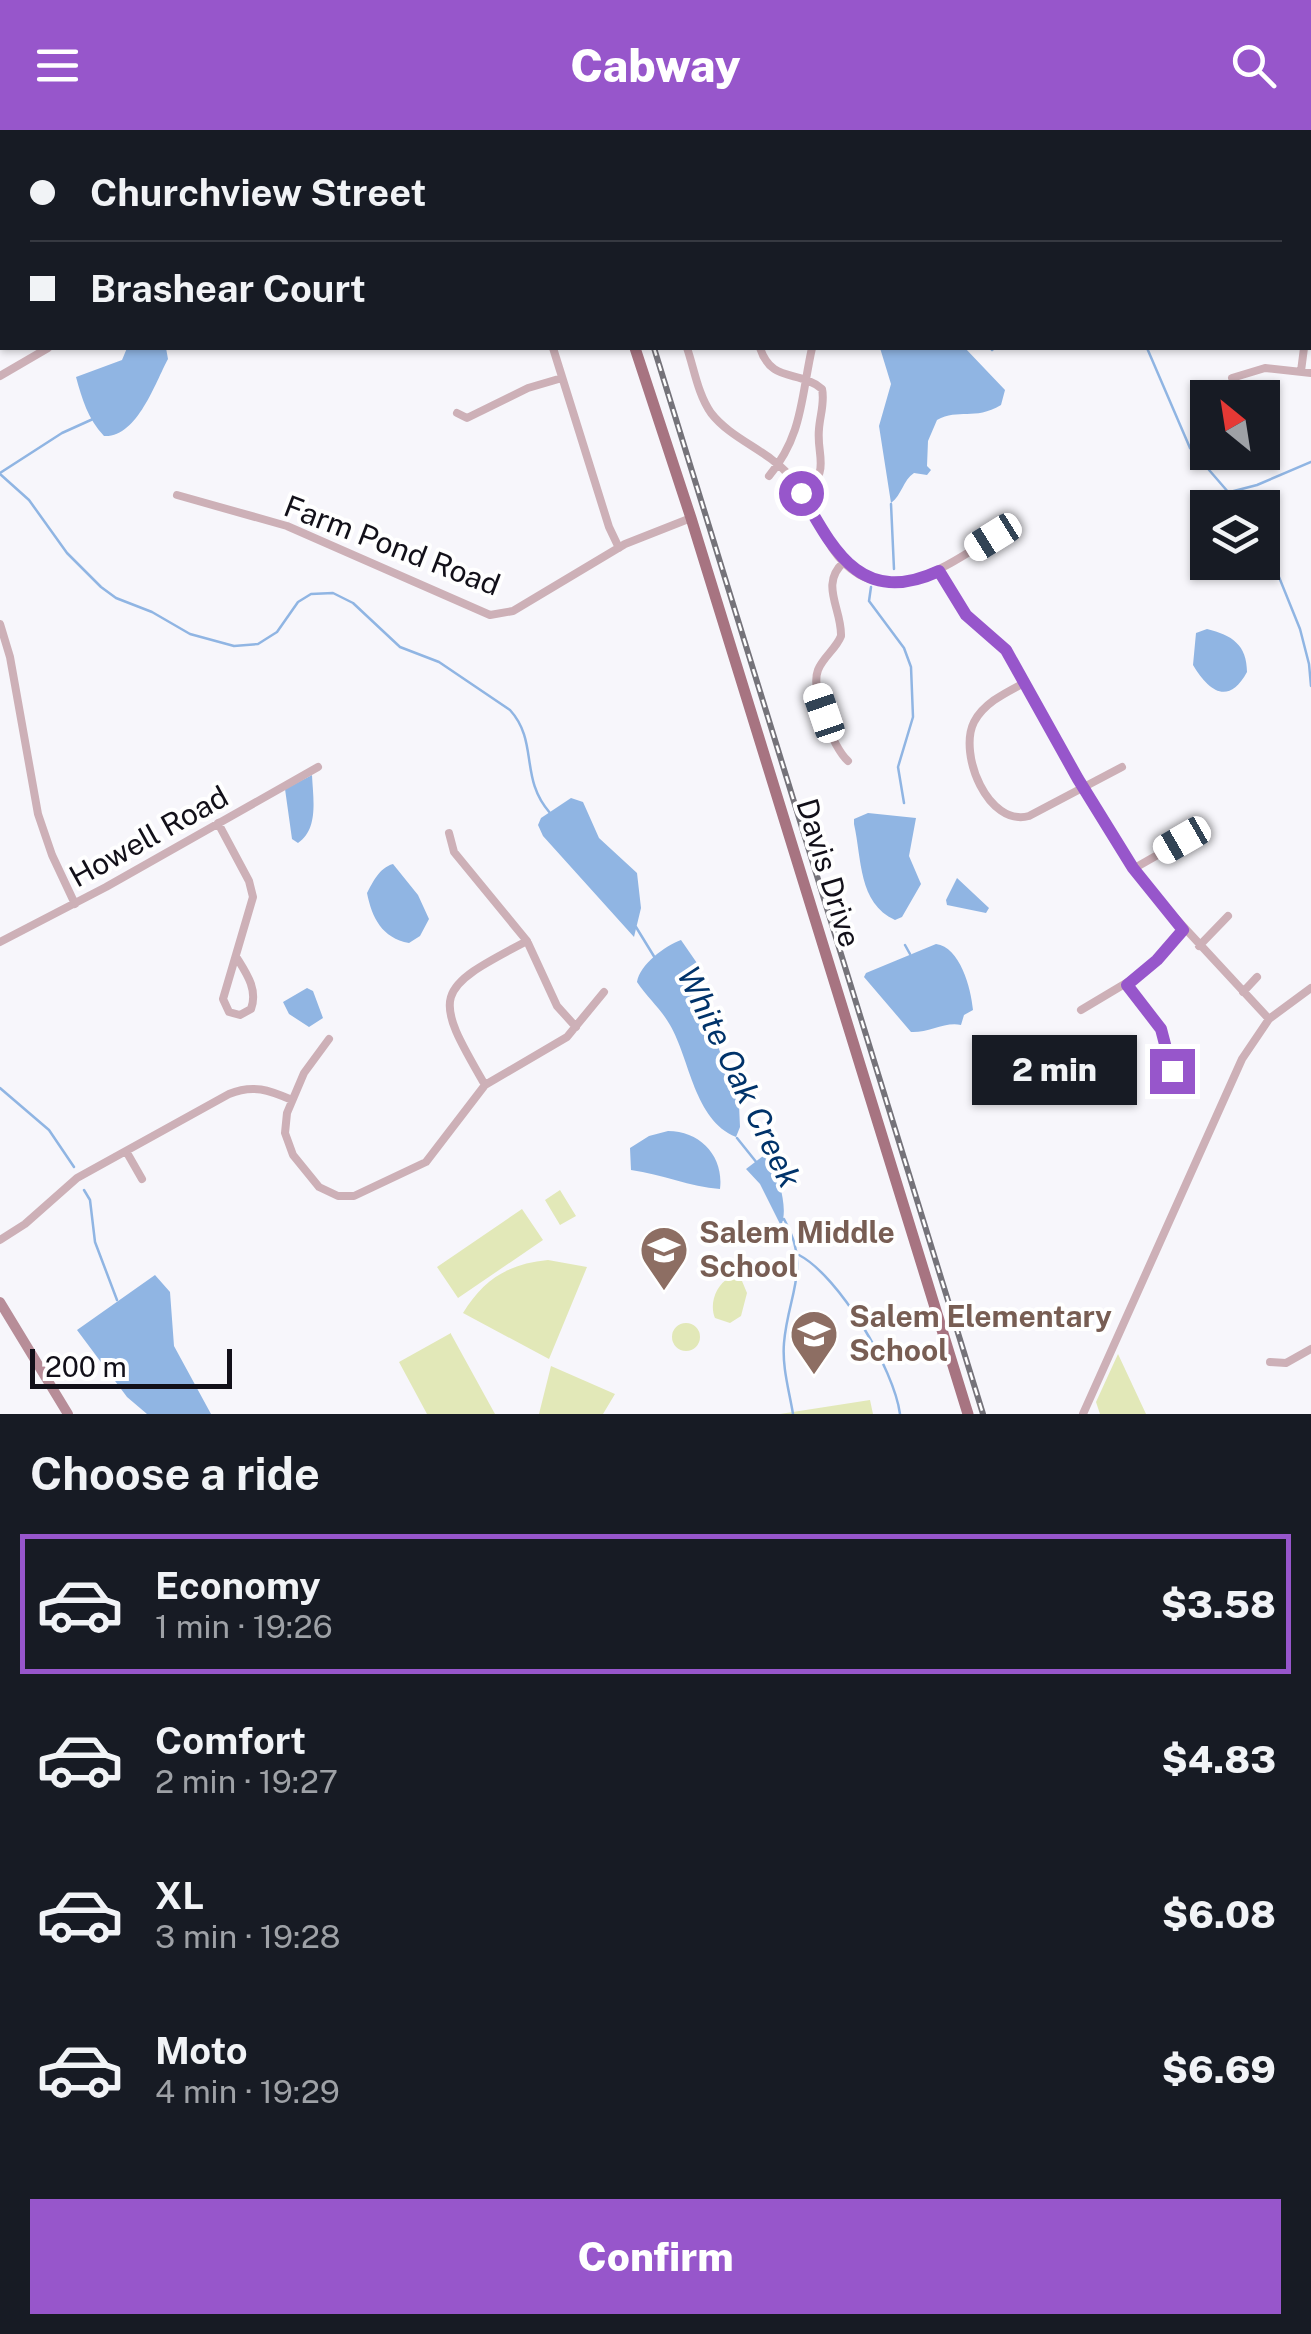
<!DOCTYPE html>
<html lang="en">
<head>
<meta charset="utf-8">
<style>
	body { margin:0; font-family:"Public Sans",sans-serif; background:#20242c; color:#f1f3f6; height:100vh; display:flex; flex-direction:column; font-size:38px; white-space:nowrap }
	* { box-sizing:border-box; margin:0 }
	p { font-size:32px; color:#9ea1a6 }
	.icon { flex:none; width:55px; height:55px; fill:none; stroke:currentColor; stroke-width:2; stroke-linecap:round; stroke-linejoin:round }
	.map { position:relative; height:1284px; overflow:hidden }
	.panel { display:flex; flex-direction:column; background:#171b24; flex:1 }
	.panel>* { flex:none }
	.guide { position:absolute; left:0px; top:0px; width:1312px; height:220px; box-shadow:0 2px 8px #0004; display:grid; align-content:center; height:220px; padding:0 30px; background:#171b24 }
	.needle { width:65px; rotate:330deg }
	.fabs { position:absolute; left:1190px; top:250px; display:grid; gap:20px }
	.fabs a { display:grid; place-items:center; width:90px; height:90px; border-radius:0px; background:#171b24; box-shadow:0 2px 8px #0004; font-size:50px }
	.scale { position:absolute; left:30px; bottom:25px; width:202px; box-sizing:border-box; padding-left:10px; border:5px solid #121019; border-top:0; font-size:28px; line-height:35px; white-space:nowrap; color:#121019; -webkit-text-stroke:8px #fff; paint-order:stroke }
	.end { position:absolute; width:45px; height:45px; margin:-22px; border:12px solid #9756cb; background:#fff; box-shadow:0 0 0 5px #fff }
	.from { border-radius:50% }
	.bubble { position:absolute; height:70px; border-radius:0px; background:#171b24; box-shadow:0 2px 8px #0004; font-size:32px; font-weight:800; line-height:70px; text-align:center }
	.car { position:absolute; width:30px; height:60px; margin:-30px -15px; border-radius:12px; box-shadow:0 0 8px 2px #0007; background:linear-gradient(#fff 24%,#345 0 40%,#fff 0 76%,#345 0 86%,#fff 0) }
	.guide b { display:flex; align-items:center; gap:35px; height:95px; font-size:38px }
	.guide b+b { border-top:2px solid #363941 }
	.guide i { width:25px; height:25px; background:#f1f3f6 }
	ul { padding:0; list-style:none }
	li { display:flex; align-items:center; gap:30px; height:140px; margin:0 20px 15px; padding:0 10px; border:5px solid transparent; border-radius:0px }
	li div { flex:1 }
	li b { display:block; font-size:38px }
	li em { font-style:normal; font-weight:800 }
	li.selected { border-color:#9756cb }
	li>.icon { width:90px; height:90px; stroke-width:1.5 }
	h2 { padding:0 30px; font-size:45px; line-height:120px }
	.button { display:flex; gap:20px; margin-top:auto; padding:20px 30px }
	.button a { flex:1; height:115px; border-radius:0px; background:#9756cb; color:#fff; font-size:40px; font-weight:800; line-height:115px; text-align:center }
	header { display:flex; justify-content:space-between; align-items:center; height:130px; padding:0 30px; background:#9756cb; color:#fff; font-size:45px; font-weight:800 }
	.map>svg:first-child { display:block }
	.green { fill:#e2e8b8 }
	.water { fill:#90b5e3 }
	.lines { fill:none; stroke-linecap:round; stroke-linejoin:round }
	.stream { stroke:#90b5e3; stroke-width:2.5 }
	.street { stroke:#cdb0b7; stroke-width:8 }
	.secondary { stroke:#b78d98; stroke-width:10 }
	.primary { stroke:#a77481; stroke-width:11 }
	.rail-casing { stroke:#75737a; stroke-width:6 }
	.rail { stroke:#fff; stroke-width:2.5; stroke-dasharray:8; stroke-linecap:butt }
	.route { stroke:#9756cb; stroke-width:12 }
	.labels { text-anchor:middle; stroke-width:8; stroke-linejoin:round; paint-order:stroke }
	.street-label { font-size:30px; fill:#121019; stroke:#fff }
	.education-label { font-size:30px; font-weight:bold; fill:#785e54; stroke:#fff; text-anchor:start }
	.water-label { font-size:32px; font-style:italic; fill:#00336a; stroke:#fff }
</style>
</head>
<body>
<header><svg class="icon" aria-label="menu" viewBox="0 0 24 24"><path d="M4 6h16M4 12h16M4 18h16"/></svg>Cabway<svg class="icon" aria-label="search" viewBox="0 0 24 24"><circle cx="10" cy="10" r="6"/><path d="M15 15l6 6"/></svg></header>
<div class="map">
<svg width="1311" height="1284" viewBox="0 0 1311 1284">
	<rect width="100%" height="100%" fill="#f7f6fb"/>
	<path class="green" d="M560,1060L576,1086L560,1095L545,1070Z
		M522,1079L543,1110L458,1168L437,1137Z
		M548,1130L587,1137L549,1229L463,1183C484,1149 508,1134 548,1130Z
		M729,1148L742,1151L747,1163L741,1186L730,1193L715,1188C709,1174 716,1155 729,1148Z
		M672 1207a14 14 0 1 1 28 0a14 14 0 1 1-28 0Z
		M451,1203V1204L495,1284H427L399,1232Z
		M1118,1224L1146,1284H1100L1096,1272Z
		M551,1236L615,1264L603,1284H539Z
		M870,1270L873,1284H780Z"/>
	<path class="water" d="M127,218H166L168,229C155,253 137,308 104,306C88,289 82,269 76,247L122,230Z
		M880,218H965L1005,260L1001,275C974,291 959,278 937,290L928,311L927,336L931,340L927,345L914,343C903,350 902,365 891,373L879,296L891,254Z
		M1207,499C1232,505 1247,515 1247,542C1228,577 1208,560 1193,535L1196,503Z
		M312,645C313,668 319,699 298,713L292,709L285,659Z
		M571,668L583,672L599,708L637,743L641,778L634,807L543,706L538,695L541,688Z
		M868,683L916,688L909,726L921,754L902,787L895,790C858,773 862,729 854,694V689Z
		M393,734L418,765L429,789L420,806L409,813C382,808 372,788 367,763C373,752 379,738 393,734Z
		M957,748L989,778L986,783L947,775L946,770Z
		M681,810L699,836L707,886L739,974L740,997L736,1007C694,990 690,929 670,895C661,879 647,867 637,852C640,834 665,816 681,810Z
		M936,814C960,817 971,858 973,880L964,885L961,895C946,891 928,903 911,902L864,847L866,843Z
		M307,858L313,861L323,888L309,897L289,884L283,872Z
		M668,1001C701,1001 724,1027 720,1059C690,1057 662,1044 631,1040L630,1018L649,1006Z
		M763,1026L773,1030C778,1050 789,1078 781,1096L760,1054L746,1039Z
		M155,1145L170,1162L174,1216L211,1284H147L127,1267L77,1200Z"/>
	<g class="lines">
		<path class="stream" d="M1102,2L1104,0
			M1147,218L1190,318L1242,378
			M992,220L994,218
			M0,343L62,303L93,289
			M0,344L29,370L67,423L101,457L116,468L152,482L190,504L234,516L258,514L277,502L298,472L311,464L333,463L353,473L400,517L439,532L510,580C539,612 519,648 550,683
			M1230,362L1257,355L1311,332
			M891,374L894,439
			M1262,405L1300,499L1309,534L1311,556
			M871,457L869,471L904,518L911,537L913,587L898,637L904,673
			M636,797L655,828
			M905,815L910,824
			M0,958L49,1000L74,1037
			M737,1008L757,1033
			M84,1060L90,1070L95,1112L117,1170
			M781,1090L784,1089C812,1138 788,1163 784,1213C782,1237 789,1260 793,1284
			M799,1125C839,1146 894,1239 900,1284"/>
		<path class="street" d="M48,0L49,2
			M231,0L234,2
			M471,0L473,2
			M1010,0L1012,2
			M197,2L199,0
			M323,2L326,0
			M1033,2L1039,0
			M1275,2L1279,0
			M0,147L2,145
			M553,218L609,397L619,418
			M687,218C694,238 698,265 711,283C731,309 767,320 789,345C808,365 817,395 832,418C878,486 944,438 993,407
			M760,218C772,254 798,239 822,259C825,272 820,285 819,299C816,327 833,343 801,363
			M1301,241L1304,218
			M0,246L48,218
			M1232,248L1265,238L1311,243
			M457,283L467,288L528,258L562,248
			M769,346C803,305 801,267 812,218
			M177,365L287,396L490,485L513,481L625,414L691,388
			M844,432C819,454 842,479 841,506C836,519 823,527 818,540C810,560 833,618 848,631
			M939,441L967,485L1006,520L1078,649L1144,754L1269,889
			M0,494L10,527L38,684L52,725L75,774
			M1024,553C1005,563 984,573 974,592C958,624 988,697 1029,686L1122,637
			M218,693L249,751L253,767L223,869L229,882L240,885L251,879C258,860 247,844 237,828
			M449,703L454,722L527,811
			M1133,739L1182,711
			M0,812L106,757L318,637
			M1199,816L1228,786
			M1127,855L1161,899L1174,951
			M1243,862L1257,847
			M1081,880L1143,843L1183,800
			M329,909L304,943L287,983L285,1003L293,1025L319,1057L338,1066H354L426,1032L485,955L567,907L604,862
			M485,955C432,864 433,860 527,811L557,876L576,897
			M126,1021L142,1049
			M0,1110L25,1094L77,1048L229,964C253,954 269,960 292,970
			M1270,1232L1286,1233L1311,1219
			M1083,1284L1242,929L1269,889L1311,858"/>
		<path class="secondary" d="M0,1172L68,1284"/>
		<path class="primary" d="M555,0L557,2
			M635,218L691,388L968,1284"/>
		<g class="rail-casing">
			<path id="rail" d="M586,0L587,2
				M654,218L983,1284"/>
		</g>
		<use href="#rail" class="rail"/>
	</g>
	<g class="lines">
		<path class="route" d="M801,363C834,421 861,477 939,441L966,485L1006,520L1078,649L1133,738L1183,800L1157,830L1127,855L1161,899L1172,941"/>
	</g>
	<defs>
		<g id="school-pin" transform="scale(2.5)"><path d="M0 17L-7.5 6A9.5 9.5 0 1 1 7.5 6Z" fill="#8d6e63" stroke="#fff"/><path d="M0-5L7-2L0 1L-7-2ZM-4 1L0 2.5L4 1V4Q0 6-4 4Z" fill="#fff"/></g>
	</defs>
	<g fill-rule="evenodd">
		<use href="#school-pin" x="664" y="1120"/>
		<use href="#school-pin" x="814" y="1204"/>
	</g>
	<g class="labels">
		<g class="street-label">
			<text transform="translate(392 416) rotate(21)" y="10">Farm Pond Road</text>
			<text transform="translate(149 707) rotate(-29)" y="10">Howell Road</text>
			<text transform="translate(828 743) rotate(73)" y="10">Davis Drive</text>
		</g>
		<g class="education-label">
			<text x="699" y="1113">Salem Middle<tspan x="699" dy="34">School</tspan></text>
			<text x="849" y="1197">Salem Elementary<tspan x="849" dy="34">School</tspan></text>
		</g>
		<g class="water-label">
			<text transform="translate(739 947) rotate(64)" y="11">White Oak Creek</text>
		</g>
	</g>
</svg>
<div class="fabs">
<a><svg class="needle" viewBox="-14 -14 28 28"><path d="M0-13l5 13h-10z" fill="#e53935"/><path d="M0 13l5-13h-10z" fill="#9ea1a6"/></svg></a>
<a><svg class="icon" aria-label="layers" viewBox="0 0 24 24"><path d="M12 4l9 5-9 5-9-5zM3 14l9 5 9-5"/></svg></a>
</div>
<div class="scale">200 m</div>
<i class="end from" style="left:801px;top:363px"></i>
<i class="end" style="left:1172px;top:941px"></i>
<div class="bubble" style="left:972px;top:905px;width:165px">2 min</div>
<i class="car" style="left:993px;top:407px;rotate:238deg"></i>
<i class="car" style="left:824px;top:583px;rotate:341deg"></i>
<i class="car" style="left:1182px;top:710px;rotate:240deg"></i>
<div class="guide">
<b><i class="from"></i>Churchview Street</b>
<b><i></i>Brashear Court</b>
</div>
</div>
<section class="panel">
<h2>Choose a ride</h2>
<ul>
<li class="selected"><svg class="icon" aria-label="car" viewBox="0 0 24 24"><path d="M5 17H2v-5l4-1 3-4h7l3 4 3 1v5h-3M9 17h6M6 11h13"/><circle cx="7" cy="17" r="2"/><circle cx="17" cy="17" r="2"/></svg><div><b>Economy</b><p>1 min · 19:26</p></div><em>$3.58</em></li>
<li><svg class="icon" aria-label="car" viewBox="0 0 24 24"><path d="M5 17H2v-5l4-1 3-4h7l3 4 3 1v5h-3M9 17h6M6 11h13"/><circle cx="7" cy="17" r="2"/><circle cx="17" cy="17" r="2"/></svg><div><b>Comfort</b><p>2 min · 19:27</p></div><em>$4.83</em></li>
<li><svg class="icon" aria-label="car" viewBox="0 0 24 24"><path d="M5 17H2v-5l4-1 3-4h7l3 4 3 1v5h-3M9 17h6M6 11h13"/><circle cx="7" cy="17" r="2"/><circle cx="17" cy="17" r="2"/></svg><div><b>XL</b><p>3 min · 19:28</p></div><em>$6.08</em></li>
<li><svg class="icon" aria-label="car" viewBox="0 0 24 24"><path d="M5 17H2v-5l4-1 3-4h7l3 4 3 1v5h-3M9 17h6M6 11h13"/><circle cx="7" cy="17" r="2"/><circle cx="17" cy="17" r="2"/></svg><div><b>Moto</b><p>4 min · 19:29</p></div><em>$6.69</em></li>
</ul>
<div class="button"><a>Confirm</a></div>
</section>
</body>
</html>
